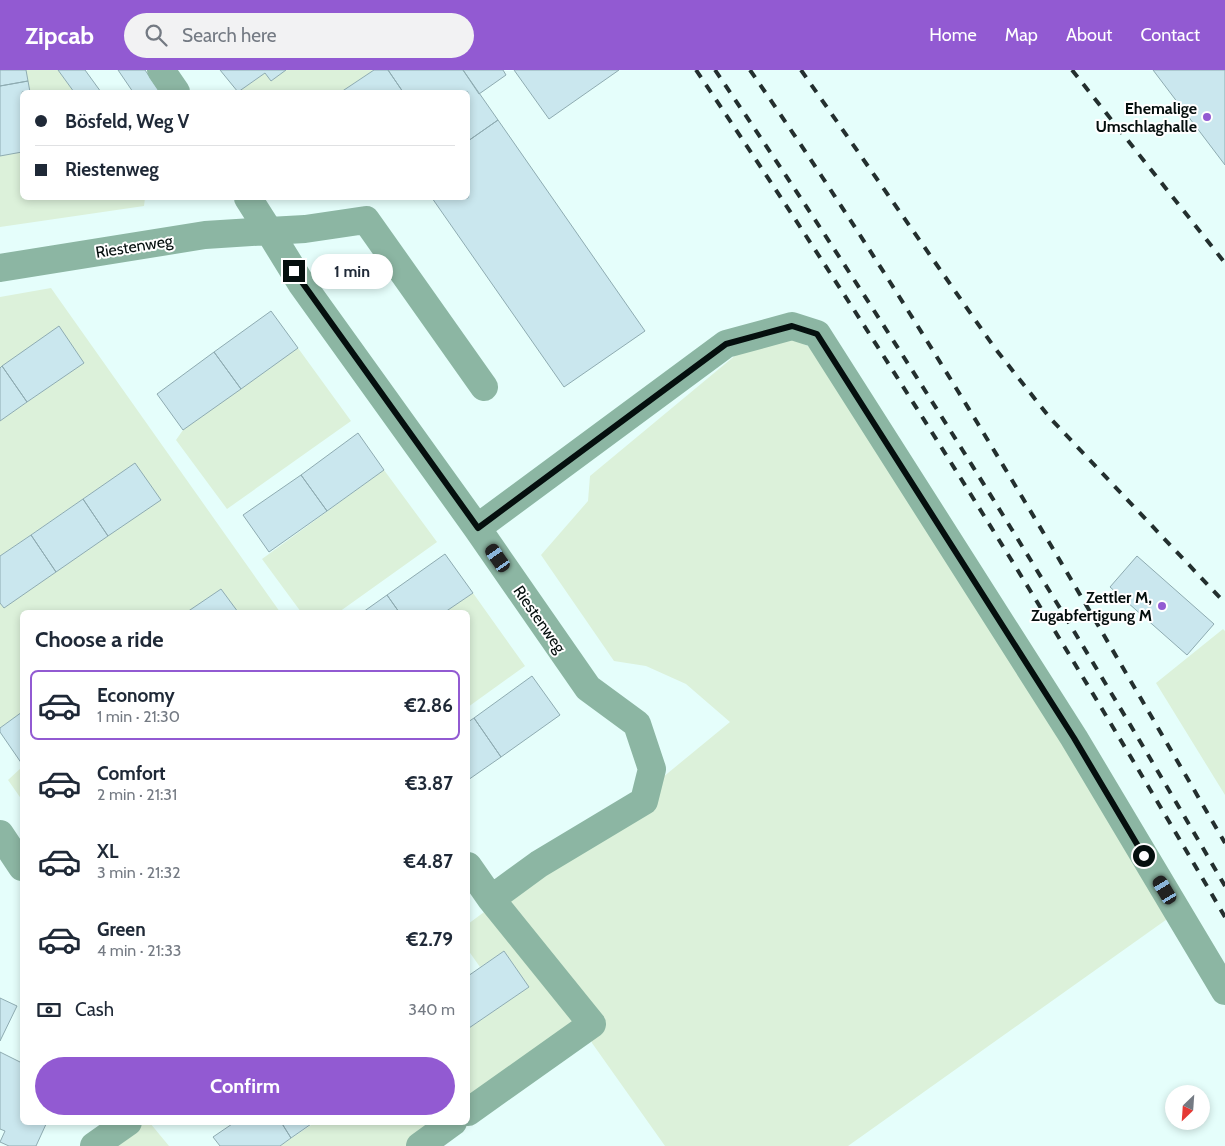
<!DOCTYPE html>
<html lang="en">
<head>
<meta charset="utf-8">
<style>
	body { margin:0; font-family:Cabin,sans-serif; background:#f2f2f3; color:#1f2937; height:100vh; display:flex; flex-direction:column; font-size:19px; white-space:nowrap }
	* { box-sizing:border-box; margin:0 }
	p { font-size:16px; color:#747a83 }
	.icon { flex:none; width:28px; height:28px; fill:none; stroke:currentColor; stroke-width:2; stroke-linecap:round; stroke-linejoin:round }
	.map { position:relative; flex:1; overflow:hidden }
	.sheet { position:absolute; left:20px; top:540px; width:450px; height:515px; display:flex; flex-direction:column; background:#fff; border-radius:8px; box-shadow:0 2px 8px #0003 }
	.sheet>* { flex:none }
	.hud { position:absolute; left:20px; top:20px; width:450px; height:110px; border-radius:8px; box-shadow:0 2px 8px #0003; display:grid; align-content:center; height:110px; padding:0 15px; background:#fff }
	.needle { width:32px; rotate:205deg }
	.buttons { position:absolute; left:1165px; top:1015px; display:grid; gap:10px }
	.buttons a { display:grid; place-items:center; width:45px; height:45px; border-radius:50%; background:#fff; box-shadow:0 2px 8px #0003; font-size:25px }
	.end { position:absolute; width:22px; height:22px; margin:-11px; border:6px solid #050f0e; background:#fff; box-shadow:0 0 0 2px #fff }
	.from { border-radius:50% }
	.bubble { position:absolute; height:35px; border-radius:18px; background:#fff; box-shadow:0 2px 8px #0003; font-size:16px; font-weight:800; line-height:35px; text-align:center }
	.car { position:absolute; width:15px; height:30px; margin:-15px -8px; border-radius:6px; box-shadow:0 0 4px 1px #0007; background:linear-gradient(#222 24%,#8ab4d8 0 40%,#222 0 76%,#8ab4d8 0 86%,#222 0) }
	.hud b { display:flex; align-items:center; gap:18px; height:48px; font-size:19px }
	.hud b+b { border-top:1px solid #e0e1e3 }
	.hud i { width:12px; height:12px; background:#1f2937 }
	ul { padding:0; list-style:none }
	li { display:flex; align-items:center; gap:15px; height:70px; margin:0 10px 8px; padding:0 5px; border:2px solid transparent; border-radius:8px }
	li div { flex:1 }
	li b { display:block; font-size:19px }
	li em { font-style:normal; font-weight:800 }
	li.active { border-color:#925ad2 }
	li>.icon { width:45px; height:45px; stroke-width:1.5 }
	h2 { padding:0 15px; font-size:22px; line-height:60px }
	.pay { display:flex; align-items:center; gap:12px; height:55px; padding:0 15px; font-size:19px }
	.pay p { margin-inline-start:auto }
	.cta { display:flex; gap:10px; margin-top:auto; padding:10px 15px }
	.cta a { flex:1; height:58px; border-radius:30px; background:#925ad2; color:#fff; font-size:20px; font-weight:800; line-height:58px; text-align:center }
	header { display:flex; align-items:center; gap:30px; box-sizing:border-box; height:70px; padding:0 25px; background:#925ad2; color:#fff }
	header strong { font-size:24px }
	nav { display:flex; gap:28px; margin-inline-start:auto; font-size:18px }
	.search { width:350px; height:45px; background:#f2f2f3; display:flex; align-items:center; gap:12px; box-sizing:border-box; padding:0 18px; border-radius:28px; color:#747a83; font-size:19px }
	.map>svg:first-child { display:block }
	.green { fill:#dcf1da }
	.building { fill:#cae7ee; stroke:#8eabb1 }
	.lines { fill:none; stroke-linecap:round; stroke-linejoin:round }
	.minor { stroke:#8cb6a3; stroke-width:28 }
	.rail { stroke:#232f2e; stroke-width:4; stroke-dasharray:9 9; stroke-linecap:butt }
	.route { stroke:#050f0e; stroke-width:6 }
	.poi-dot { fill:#925ad2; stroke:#fff; stroke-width:2 }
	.labels { text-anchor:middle; stroke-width:4; stroke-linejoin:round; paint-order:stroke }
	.poi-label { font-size:16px; font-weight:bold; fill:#050f0e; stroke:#fff; text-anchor:end }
	.street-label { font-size:16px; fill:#050f0e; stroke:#fff }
</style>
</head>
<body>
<header>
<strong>Zipcab</strong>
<div class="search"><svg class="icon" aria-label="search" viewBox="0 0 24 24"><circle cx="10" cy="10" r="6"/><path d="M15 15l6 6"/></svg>Search here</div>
<nav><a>Home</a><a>Map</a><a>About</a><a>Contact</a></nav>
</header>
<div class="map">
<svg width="1225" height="1076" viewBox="0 0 1225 1076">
	<rect width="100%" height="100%" fill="#e5fefb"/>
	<path class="green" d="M0,0H58L74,22H22V128H145L144,136L0,157Z
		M286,0H374L341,22H238L265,3L271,11Z
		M51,218L280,542H238L221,519L187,542H22V642L0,658V533L4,538L160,430L135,393L0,486V351L84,293L59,256L0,298V227Z
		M794,269L821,283L1170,847L848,1076H665L592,973L589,957L468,1040V959L529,917L504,881L480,897L468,880V854L640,726L730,652L686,614L646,596L614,591L541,485L588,431L590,406L737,284Z
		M298,278L351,351L227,439L176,370L183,360Z
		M384,400L437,472L339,542H301L262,489Z
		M473,523L525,596L468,637V542H445Z
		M1223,559L1225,561V725L1156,613Z
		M22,697V730L8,710Z
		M146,1052L150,1053L169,1076H113Z
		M314,1053H449L414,1076H280Z"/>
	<path class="building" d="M0,0H26L28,11L0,16Z
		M58,0H85L101,22H74Z
		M118,0H145L160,22H133Z
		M220,0H286L271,11L265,3L238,22Z
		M374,0H388L403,22H341Z
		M388,0H463L498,50L468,71V22H403Z
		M463,0H503L506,5L479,24Z
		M514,0H619L549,49Z
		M1153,0H1225V95Z
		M28,11L30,22H22V82L0,86V16Z
		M498,50L645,261L564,317L432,128H468V71Z
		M271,241L298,278L241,319L214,282Z
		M59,256L84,293L27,332L2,296Z
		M214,282L241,319L183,360L157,324Z
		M2,296L27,332L0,351V298Z
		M358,363L384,400L327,441L301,405Z
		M135,393L161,430L108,466L83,429Z
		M301,405L327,441L269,482L243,445Z
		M83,429L108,466L56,502L31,465Z
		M31,465L56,502L4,538L0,533V486Z
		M445,484L473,523L445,542H399L387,525Z
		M1137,486L1214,554L1187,585L1110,517Z
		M221,519L238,542H187Z
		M387,525L399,542H363Z
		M532,606L560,645L501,687L474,648Z
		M22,642V694L0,662V658Z
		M474,648L501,687L468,710V652Z
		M504,881L529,917L469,958L468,906Z
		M0,928L17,936L0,971Z
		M0,982L22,993V1052H47L36,1076H9L0,1072L5,1061L0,1059Z
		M235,1052H281L291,1068L280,1076H220L213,1067Z
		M281,1052H314L291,1068Z"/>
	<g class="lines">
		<path class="minor" d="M161,0L176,22
			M248,128L269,161L305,159L366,150L484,317
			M0,198L205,165L269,161L301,213L477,458L588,618L637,654L652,699L644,731L539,794L491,829L592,954L468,1042
			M477,458L726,274L792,256L817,264L1074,668L1225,921
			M0,764L22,797
			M468,796L491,829
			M94,1076L128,1052
			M420,1076L453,1052"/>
		<path class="rail" d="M696,0C882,276 1058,560 1225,847
			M715,0C895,265 1064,539 1225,816
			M750,0C922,249 1073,512 1225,773
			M801,0L994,277L1050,348L1225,533
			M1072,0L1225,193"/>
	</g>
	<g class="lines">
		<path class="route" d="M294,201L478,458L726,274L792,256L817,264L1074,668L1144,786"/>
	</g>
	<g class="poi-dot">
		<circle cx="1207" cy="47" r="5"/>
		<circle cx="1162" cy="536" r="5"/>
	</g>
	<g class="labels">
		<g class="poi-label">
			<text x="1197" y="44">Ehemalige<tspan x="1197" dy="18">Umschlaghalle</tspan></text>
			<text x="1152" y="533">Zettler M,<tspan x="1152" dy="18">Zugabfertigung M</tspan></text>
		</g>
		<g class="street-label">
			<text transform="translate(134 176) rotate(-9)" y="6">Riestenweg</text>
			<text transform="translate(540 549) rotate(55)" y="6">Riestenweg</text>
		</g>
	</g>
</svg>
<div class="buttons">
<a><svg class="needle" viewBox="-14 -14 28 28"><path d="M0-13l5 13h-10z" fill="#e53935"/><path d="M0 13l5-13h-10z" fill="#747a83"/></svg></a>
</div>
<i class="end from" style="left:1144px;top:786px"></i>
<i class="end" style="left:294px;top:201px"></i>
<div class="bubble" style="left:311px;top:184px;width:82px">1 min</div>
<i class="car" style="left:498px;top:488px;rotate:325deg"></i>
<i class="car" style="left:1165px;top:820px;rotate:329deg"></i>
<div class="hud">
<b><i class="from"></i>Bösfeld, Weg V</b>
<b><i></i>Riestenweg</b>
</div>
<section class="sheet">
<h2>Choose a ride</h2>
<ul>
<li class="active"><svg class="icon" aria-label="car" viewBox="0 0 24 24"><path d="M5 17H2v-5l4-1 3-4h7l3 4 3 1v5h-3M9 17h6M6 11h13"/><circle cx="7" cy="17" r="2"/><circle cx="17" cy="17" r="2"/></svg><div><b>Economy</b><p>1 min · 21:30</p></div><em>€2.86</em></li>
<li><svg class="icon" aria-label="car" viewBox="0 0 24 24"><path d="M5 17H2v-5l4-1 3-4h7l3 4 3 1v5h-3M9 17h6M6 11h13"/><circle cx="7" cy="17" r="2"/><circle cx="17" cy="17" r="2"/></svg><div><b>Comfort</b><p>2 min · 21:31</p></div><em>€3.87</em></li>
<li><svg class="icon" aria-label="car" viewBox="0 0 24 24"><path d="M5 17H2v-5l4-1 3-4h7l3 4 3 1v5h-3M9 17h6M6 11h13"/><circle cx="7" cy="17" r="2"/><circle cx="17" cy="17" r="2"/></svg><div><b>XL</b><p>3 min · 21:32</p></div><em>€4.87</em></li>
<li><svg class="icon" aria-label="car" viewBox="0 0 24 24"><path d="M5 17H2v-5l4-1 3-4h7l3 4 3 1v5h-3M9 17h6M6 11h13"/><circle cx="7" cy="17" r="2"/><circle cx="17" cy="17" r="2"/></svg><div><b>Green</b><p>4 min · 21:33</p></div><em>€2.79</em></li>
</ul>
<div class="pay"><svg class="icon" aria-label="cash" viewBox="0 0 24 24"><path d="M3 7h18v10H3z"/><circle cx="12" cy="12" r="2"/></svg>Cash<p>340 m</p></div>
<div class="cta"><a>Confirm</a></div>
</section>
</div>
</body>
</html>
